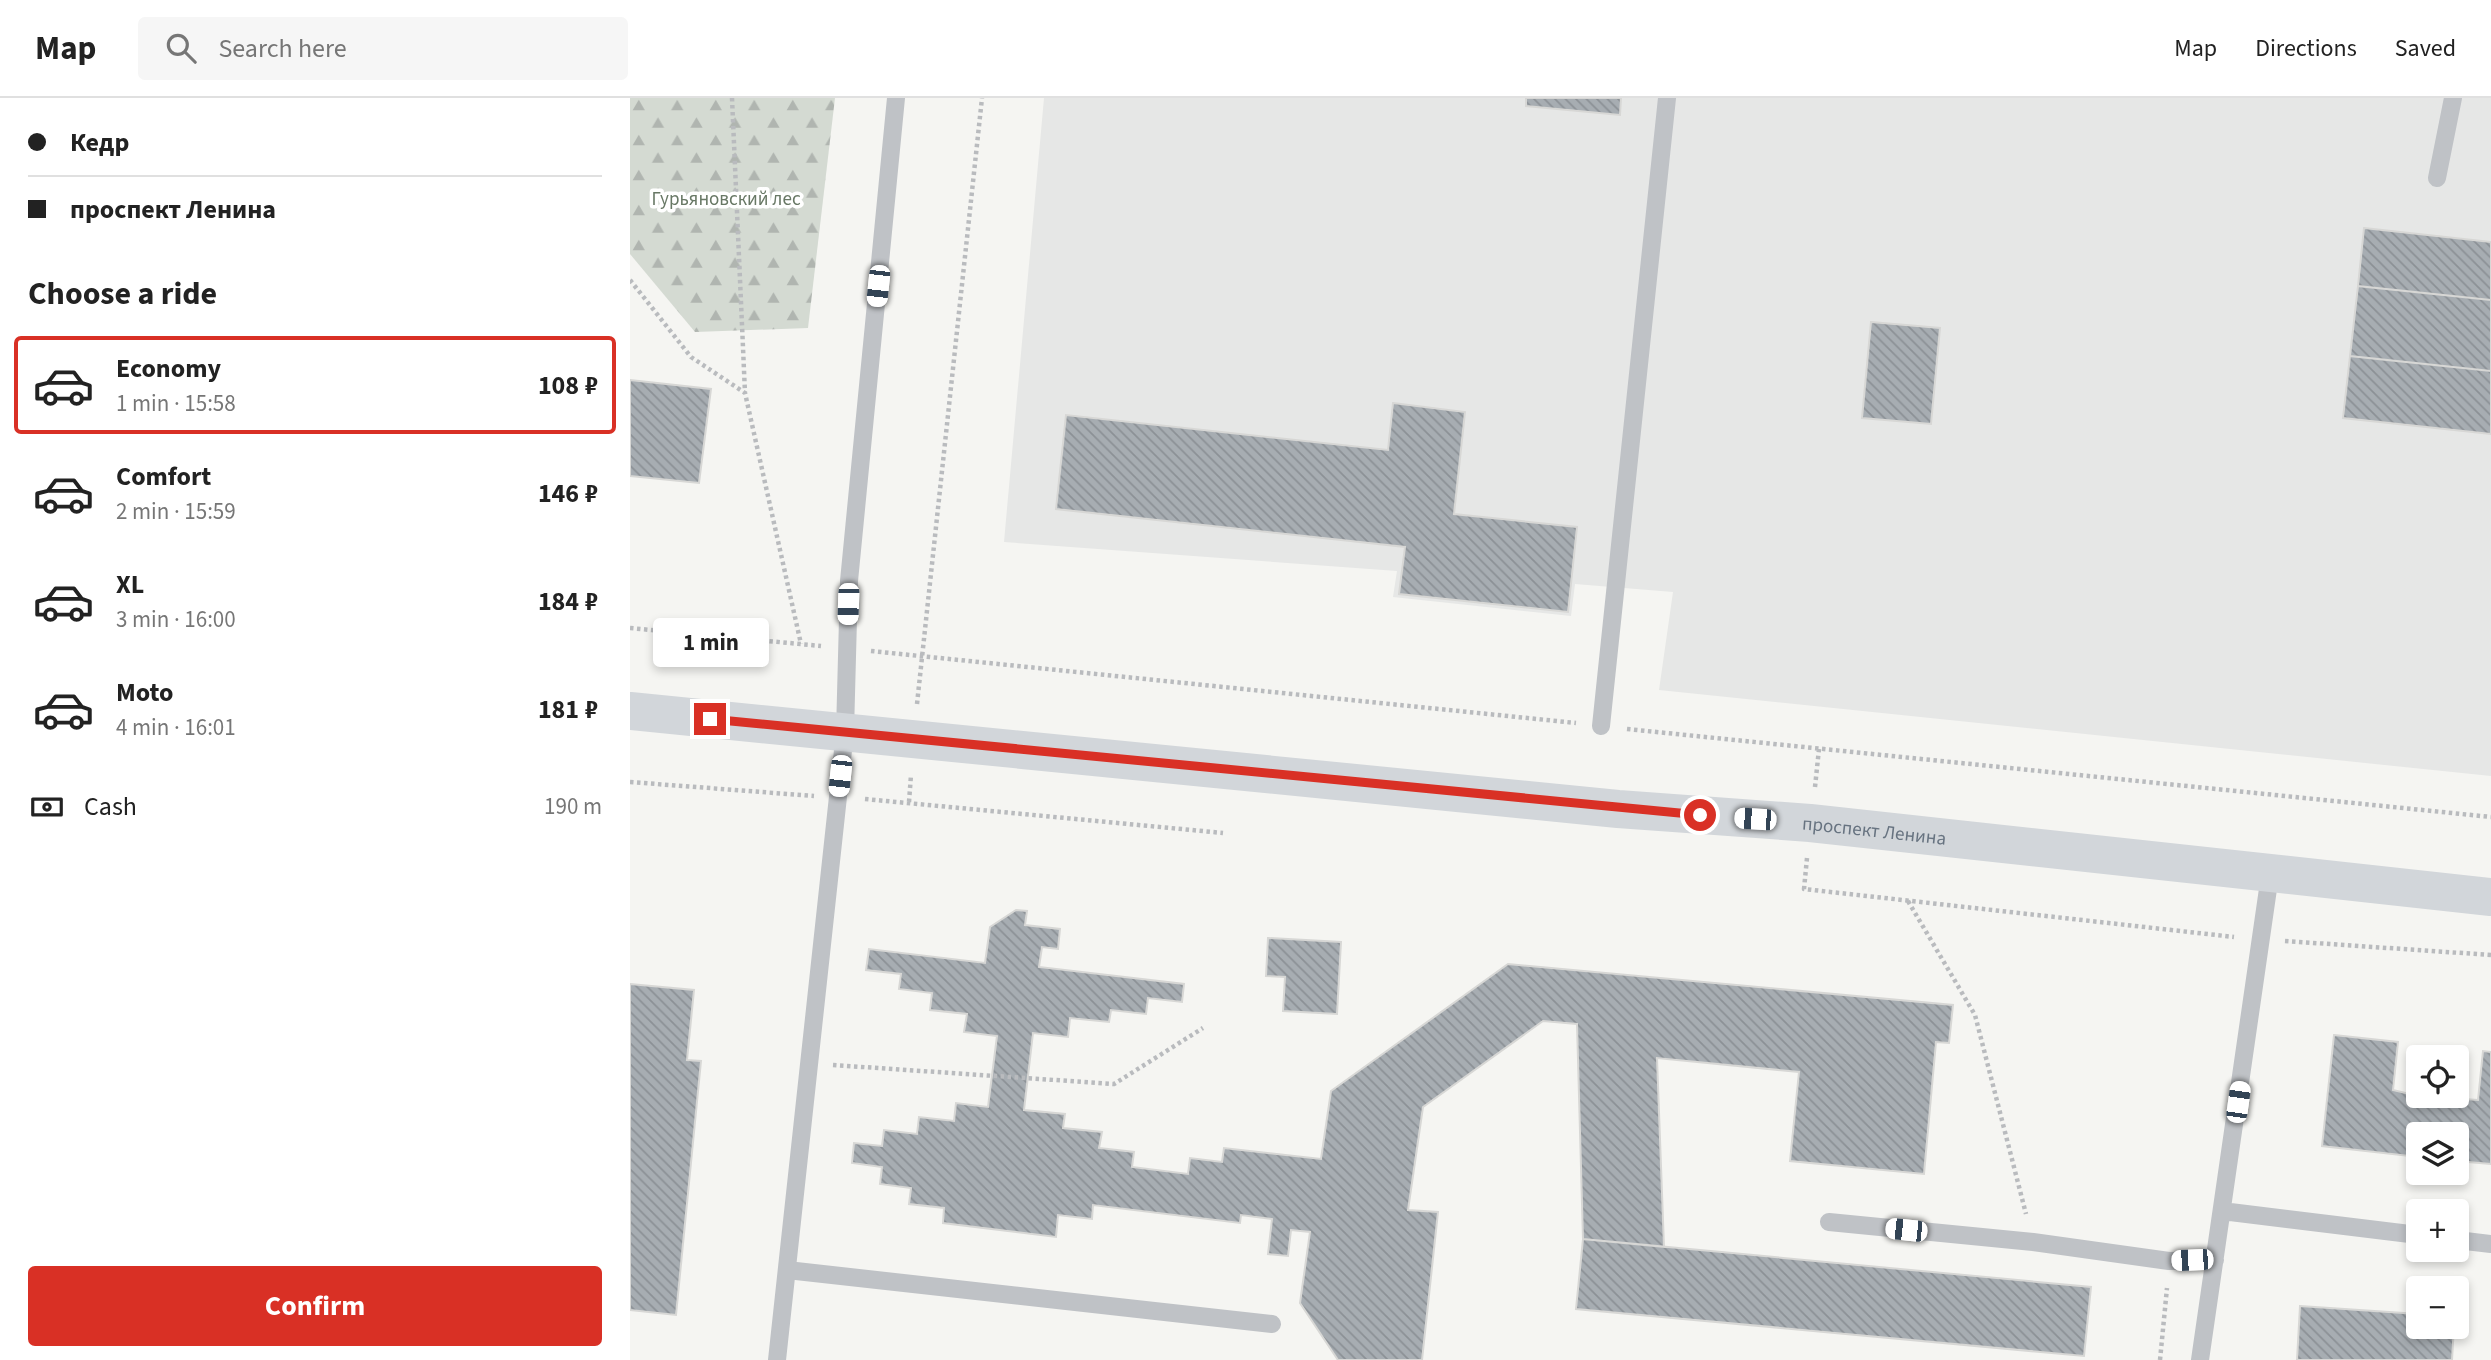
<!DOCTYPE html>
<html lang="en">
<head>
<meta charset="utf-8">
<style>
	body { margin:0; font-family:"Source Sans 3",sans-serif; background:#f6f6f6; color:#222; height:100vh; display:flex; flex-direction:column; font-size:26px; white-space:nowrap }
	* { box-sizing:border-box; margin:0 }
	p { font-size:23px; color:#767676 }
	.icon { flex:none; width:38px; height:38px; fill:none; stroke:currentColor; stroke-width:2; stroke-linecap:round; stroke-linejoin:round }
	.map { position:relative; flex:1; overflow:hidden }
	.drawer { display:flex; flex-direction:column; background:#fff; width:630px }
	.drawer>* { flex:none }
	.guide { display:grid; align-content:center; height:154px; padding:0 28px; background:#fff }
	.tools { position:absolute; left:1776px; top:947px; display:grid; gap:14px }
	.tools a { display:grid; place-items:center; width:63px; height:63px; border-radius:7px; background:#fff; box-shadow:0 4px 10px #0003; font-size:35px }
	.end { position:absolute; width:32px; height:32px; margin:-16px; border:9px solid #d93025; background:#fff; box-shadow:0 0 0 4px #fff }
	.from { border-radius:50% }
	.bubble { position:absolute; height:49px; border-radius:7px; background:#fff; box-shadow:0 4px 10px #0003; font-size:23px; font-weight:700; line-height:49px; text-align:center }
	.car { position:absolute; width:21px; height:42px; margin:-21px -10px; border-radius:9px; box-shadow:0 0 5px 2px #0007; background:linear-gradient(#fff 24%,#345 0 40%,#fff 0 76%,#345 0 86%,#fff 0) }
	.guide b { display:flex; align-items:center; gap:24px; height:66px; font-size:26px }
	.guide b+b { border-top:2px solid #e0e0e0 }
	.guide i { width:18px; height:18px; background:#222 }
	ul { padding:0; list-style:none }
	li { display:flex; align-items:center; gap:21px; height:98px; margin:0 14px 10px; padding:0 14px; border:4px solid transparent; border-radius:7px }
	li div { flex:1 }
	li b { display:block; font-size:26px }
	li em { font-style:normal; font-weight:700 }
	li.current { border-color:#d93025 }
	li>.icon { width:63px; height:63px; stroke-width:1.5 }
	h2 { padding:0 28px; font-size:32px; line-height:84px }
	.pay { display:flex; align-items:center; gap:18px; height:77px; padding:0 28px; font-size:26px }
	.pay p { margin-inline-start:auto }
	.cta { display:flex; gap:14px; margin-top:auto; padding:14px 28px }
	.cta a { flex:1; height:80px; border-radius:7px; background:#d93025; color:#fff; font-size:28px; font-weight:700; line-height:80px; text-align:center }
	header { display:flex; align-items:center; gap:42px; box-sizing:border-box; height:98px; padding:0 35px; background:#fff; border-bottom:2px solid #e0e0e0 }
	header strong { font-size:33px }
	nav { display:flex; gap:38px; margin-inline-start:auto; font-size:24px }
	.search { width:490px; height:63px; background:#f6f6f6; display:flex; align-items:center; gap:18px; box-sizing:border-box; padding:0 24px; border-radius:7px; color:#767676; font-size:26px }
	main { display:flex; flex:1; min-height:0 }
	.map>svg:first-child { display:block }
	.built { fill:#e6e7e6 }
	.forest { fill:url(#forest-firs) }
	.building { fill:url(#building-back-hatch); stroke:#d7d7d5; stroke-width:2 }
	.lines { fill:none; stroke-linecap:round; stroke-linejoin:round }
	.path { stroke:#b9bbbe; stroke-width:4.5; stroke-dasharray:3.5 3.5; stroke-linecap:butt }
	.lane { stroke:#bfc2c6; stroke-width:18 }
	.primary { stroke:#d2d6da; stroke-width:38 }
	.route { stroke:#d93025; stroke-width:9 }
	.labels { text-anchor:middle; stroke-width:7; stroke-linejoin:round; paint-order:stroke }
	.park-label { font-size:19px; fill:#687865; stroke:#fff }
	.street-label { font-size:19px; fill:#677380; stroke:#fff }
</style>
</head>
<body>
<header>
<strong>Map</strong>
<div class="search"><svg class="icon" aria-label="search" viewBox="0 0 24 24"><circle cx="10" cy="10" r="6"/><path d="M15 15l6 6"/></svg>Search here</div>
<nav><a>Map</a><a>Directions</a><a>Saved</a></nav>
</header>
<main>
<section class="drawer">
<div class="guide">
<b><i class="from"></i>Кедр</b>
<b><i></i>проспект Ленина</b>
</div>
<h2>Choose a ride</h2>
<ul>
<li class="current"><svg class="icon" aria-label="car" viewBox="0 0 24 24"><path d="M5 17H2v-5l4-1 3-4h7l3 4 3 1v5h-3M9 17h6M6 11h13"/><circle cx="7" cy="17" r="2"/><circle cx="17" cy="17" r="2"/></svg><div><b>Economy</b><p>1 min · 15:58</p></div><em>108 ₽</em></li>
<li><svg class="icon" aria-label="car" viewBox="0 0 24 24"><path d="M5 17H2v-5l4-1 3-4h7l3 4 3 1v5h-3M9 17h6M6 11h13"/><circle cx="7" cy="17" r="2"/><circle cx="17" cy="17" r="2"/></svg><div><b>Comfort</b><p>2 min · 15:59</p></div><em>146 ₽</em></li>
<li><svg class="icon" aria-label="car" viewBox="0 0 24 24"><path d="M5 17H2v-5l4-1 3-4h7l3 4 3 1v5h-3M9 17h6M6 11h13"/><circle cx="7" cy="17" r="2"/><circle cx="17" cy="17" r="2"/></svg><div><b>XL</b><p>3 min · 16:00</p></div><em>184 ₽</em></li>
<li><svg class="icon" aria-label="car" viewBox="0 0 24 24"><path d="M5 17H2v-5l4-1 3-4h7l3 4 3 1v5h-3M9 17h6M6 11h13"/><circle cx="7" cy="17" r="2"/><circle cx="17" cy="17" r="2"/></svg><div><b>Moto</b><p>4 min · 16:01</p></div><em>181 ₽</em></li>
</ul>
<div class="pay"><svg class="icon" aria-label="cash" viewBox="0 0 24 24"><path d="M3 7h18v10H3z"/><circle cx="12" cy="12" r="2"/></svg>Cash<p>190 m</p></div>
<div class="cta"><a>Confirm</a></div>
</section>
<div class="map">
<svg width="1861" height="1262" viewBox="0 0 1861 1262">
	<defs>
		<pattern id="forest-firs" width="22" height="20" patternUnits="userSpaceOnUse" patternTransform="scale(1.75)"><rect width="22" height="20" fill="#d4dad2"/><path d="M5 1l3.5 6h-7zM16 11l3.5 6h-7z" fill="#b0b5b0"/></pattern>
		<pattern id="building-back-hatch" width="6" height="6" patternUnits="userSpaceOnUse" patternTransform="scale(1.75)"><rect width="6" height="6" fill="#a7adb2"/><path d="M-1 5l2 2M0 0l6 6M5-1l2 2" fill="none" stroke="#8c9196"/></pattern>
	</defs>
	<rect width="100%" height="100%" fill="#f5f5f2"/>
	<path class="built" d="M414,0H1861V678L1029,592L1043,494L945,486L941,518L763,499L767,473L374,444Z"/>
	<path class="forest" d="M0,0H205L178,230L65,234L0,156Z"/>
	<path class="building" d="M896,0H991L990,17L896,8Z
		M1734,130L1861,144V202L1728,188Z
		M1728,188L1861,202V273L1720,258Z
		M1241,224L1310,230L1301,326L1232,320Z
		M1720,258L1861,273V336L1713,320Z
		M0,282L81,291L69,385L0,378Z
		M763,305L835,314L824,416L947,429L938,514L769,496L775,449L426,411L436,317L758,352Z
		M386,812L397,813L395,827L430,831L428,851L412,849L409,869L554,886L552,904L518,900L516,916L481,912L479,924L440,920L438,939L403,935L394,1012L435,1016L433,1030L472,1034L469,1050L504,1054L502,1069L558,1076L560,1060L592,1064L594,1050L691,1061L701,993L878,866L1323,907L1319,945L1306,944L1294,1076L1160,1063L1169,974L1027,960L1034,1149L953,1141L947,926L913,923L793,1009L778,1112L808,1114L792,1262H708L670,1205L680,1134L661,1132L658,1158L638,1156L642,1121L611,1117L610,1125L463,1107L462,1121L428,1117L426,1139L313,1125L314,1110L279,1106L281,1090L250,1086L252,1069L222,1065L224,1045L252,1048L254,1032L287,1036L289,1019L324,1023L326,1005L358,1009L367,938L334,934L337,916L300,912L302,895L269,891L271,876L236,872L239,851L355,865L360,829Z
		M638,840L711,844L707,916L653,913L655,879L636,878Z
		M0,886L64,892L57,962L71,963L46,1217L0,1212Z
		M1704,937L1768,944L1763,992L1788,998L1848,1002L1853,953L1861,954V1066L1827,1063V1036H1788V1059L1692,1048Z
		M953,1141L1461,1189L1454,1258L946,1211Z
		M1670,1208L1788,1216V1228H1824L1822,1262H1667Z"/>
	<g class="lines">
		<path class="path" d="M102,0L115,295
			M0,182L61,259L115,295L171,546
			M0,530L191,548
			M241,553L946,625
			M287,606L352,0
			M997,631L1861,719
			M0,684L184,698
			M1185,689L1189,651
			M235,701L593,735
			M279,704L281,677
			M1177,760L1174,791L1604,839
			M1278,803L1345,917L1396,1116
			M1655,843L1861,857
			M203,967L484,986L573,930
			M1530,1262L1537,1190"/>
		<path class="lane" d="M1807,80L1823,0
			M971,628L1037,0
			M1592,1113L1788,1137
			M1199,1124L1403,1144L1539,1163L1585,1162
			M1827,1142L1861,1146
			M157,1172L642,1226
			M147,1262L215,634L219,483L266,0
			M1570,1262L1640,777"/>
		<path class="primary" id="s1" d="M0,613L988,711L1180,725L1861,799"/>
	</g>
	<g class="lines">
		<path class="route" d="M80,621L1070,717"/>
	</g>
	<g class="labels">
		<g class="park-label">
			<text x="96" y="107">Гурьяновский лес</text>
		</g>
		<g class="street-label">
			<text dy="7" stroke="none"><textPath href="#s1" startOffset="1250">проспект Ленина</textPath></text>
		</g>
	</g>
</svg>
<div class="tools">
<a><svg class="icon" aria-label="locate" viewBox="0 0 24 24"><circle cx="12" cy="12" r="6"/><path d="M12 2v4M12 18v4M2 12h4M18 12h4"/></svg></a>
<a><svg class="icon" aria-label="layers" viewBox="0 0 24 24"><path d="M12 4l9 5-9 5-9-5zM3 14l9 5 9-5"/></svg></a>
<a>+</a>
<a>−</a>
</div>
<i class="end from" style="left:1070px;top:717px"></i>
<i class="end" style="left:80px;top:621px"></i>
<div class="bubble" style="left:23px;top:520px;width:116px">1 min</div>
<i class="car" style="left:248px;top:188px;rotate:186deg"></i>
<i class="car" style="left:218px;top:506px;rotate:182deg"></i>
<i class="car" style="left:210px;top:678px;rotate:186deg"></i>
<i class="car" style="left:1125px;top:721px;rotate:274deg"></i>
<i class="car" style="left:1608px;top:1004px;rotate:8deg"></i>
<i class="car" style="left:1276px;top:1132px;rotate:276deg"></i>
<i class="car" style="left:1562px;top:1162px;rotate:268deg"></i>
</div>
</main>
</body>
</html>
